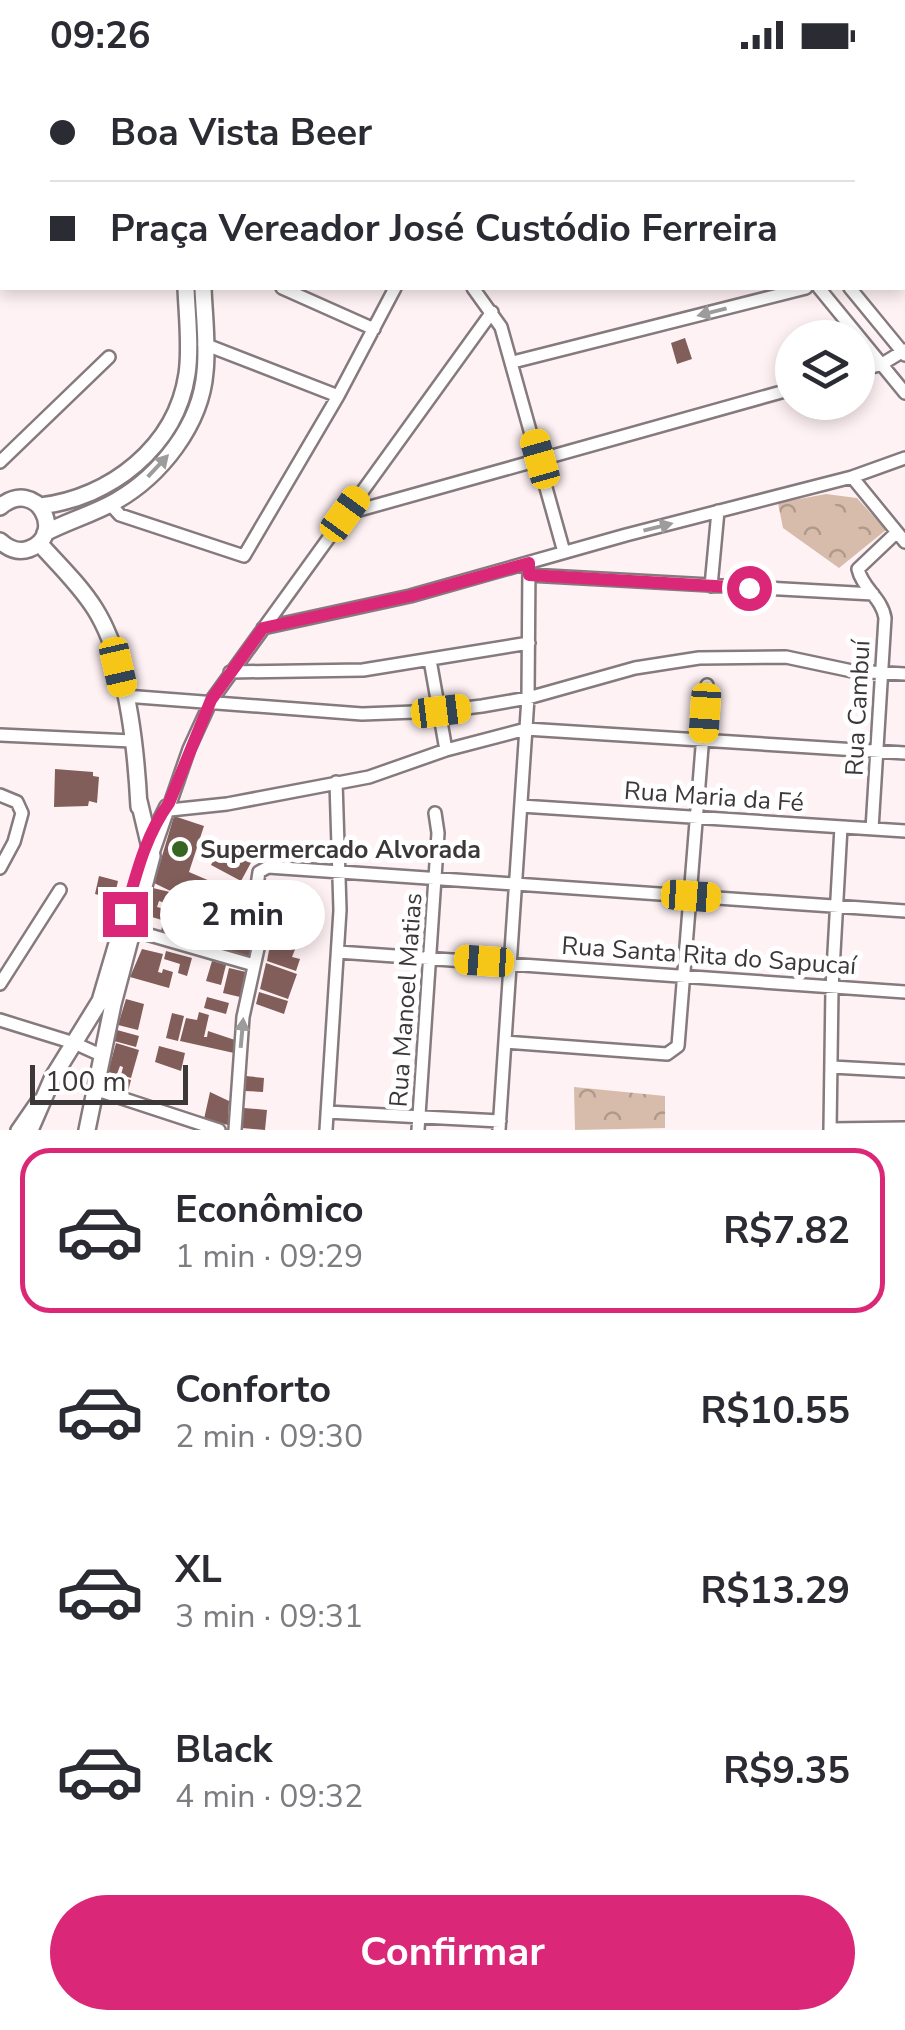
<!DOCTYPE html>
<html lang="pt">
<head>
<meta charset="utf-8">
<style>
	body { margin:0; font-family:"Nunito Sans",sans-serif; background:#f2f2f3; color:#2b2b33; height:100vh; display:flex; flex-direction:column; font-size:38px; white-space:nowrap }
	* { box-sizing:border-box; margin:0 }
	p { font-size:32px; color:#7c7c81 }
	.icon { flex:none; width:55px; height:55px; fill:none; stroke:currentColor; stroke-width:2; stroke-linecap:round; stroke-linejoin:round }
	.map { position:relative; height:1060px; overflow:hidden }
	.sheet { display:flex; flex-direction:column; background:#fff; flex:1 }
	.sheet>* { flex:none }
	.guide { position:absolute; left:0px; top:0px; width:905px; height:220px; box-shadow:0 5px 15px #0003; display:grid; align-content:center; height:220px; padding:0 50px; background:#fff }
	.controls { position:absolute; left:775px; top:250px; display:grid; gap:20px }
	.controls a { display:grid; place-items:center; width:100px; height:100px; border-radius:50%; background:#fff; box-shadow:0 5px 15px #0003; font-size:50px }
	.scale { position:absolute; left:30px; bottom:25px; width:158px; box-sizing:border-box; padding-left:10px; border:5px solid #3c3739; border-top:0; font-size:28px; line-height:35px; white-space:nowrap; color:#3c3739; -webkit-text-stroke:8px #fff; paint-order:stroke }
	.end { position:absolute; width:45px; height:45px; margin:-22px; border:12px solid #db2777; background:#fff; box-shadow:0 0 0 5px #fff }
	.from { border-radius:50% }
	.bubble { position:absolute; height:70px; border-radius:35px; background:#fff; box-shadow:0 5px 15px #0003; font-size:32px; font-weight:700; line-height:70px; text-align:center }
	.car { position:absolute; width:30px; height:60px; margin:-30px -15px; border-radius:12px; box-shadow:0 0 8px 2px #0007; background:linear-gradient(#f5c518 24%,#345 0 40%,#f5c518 0 76%,#345 0 86%,#f5c518 0) }
	.guide b { display:flex; align-items:center; gap:35px; height:95px; font-size:38px }
	.guide b+b { border-top:2px solid #e1e1e2 }
	.guide i { width:25px; height:25px; background:#2b2b33 }
	ul { padding:18px 0 0; list-style:none }
	li { display:flex; align-items:center; gap:30px; height:165px; margin:0 20px 15px; padding:0 30px; border:5px solid transparent; border-radius:30px }
	li div { flex:1 }
	li b { display:block; font-size:38px }
	li em { font-style:normal; font-weight:700 }
	li.on { border-color:#db2777 }
	li>.icon { width:90px; height:90px; stroke-width:1.5 }
	.action { display:flex; gap:20px; margin-top:auto; padding:20px 50px }
	.action a { flex:1; height:115px; border-radius:60px; background:#db2777; color:#fff; font-size:40px; font-weight:700; line-height:115px; text-align:center }
	.status { display:flex; justify-content:space-between; align-items:center; height:70px; padding:0 50px; background:#fff; direction:ltr }
	.status svg { height:28px; fill:currentColor }
	.map>svg:first-child { display:block }
	.forest { fill:url(#forest-crowns) }
	.pitch { fill:#d7bcab }
	.lines { fill:none; stroke-linecap:round; stroke-linejoin:round }
	.stream { stroke:#b5a7c8; stroke-width:4 }
	.building { fill:#825e5a }
	.minor-casing { stroke:#857a7d; stroke-width:16 }
	.major-casing { stroke:#857a7d; stroke-width:20 }
	.minor { stroke:#fff; stroke-width:11 }
	.major { stroke:#fff; stroke-width:15 }
	.oneway { fill:#9e9b9c }
	.route { stroke:#db2777; stroke-width:12 }
	.poi-dot { fill:#396522; stroke:#fff; stroke-width:4 }
	.labels { text-anchor:middle; stroke-width:10; stroke-linejoin:round; paint-order:stroke }
	.street-label { font-size:25px; fill:#3c3739; stroke:#fff }
	.poi-label { font-size:25px; font-weight:bold; fill:#3c3739; stroke:#fff; text-anchor:start }
</style>
</head>
<body>
<div class="status"><b>09:26</b><svg viewBox="0 0 49 12"><path d="M0 12V9h3v3zM5 12V6h3v6zM10 12V3h3v9zM15 12V0h3v12zM26 1h20v11H26zM47 4h2v5h-2z"/></svg></div>
<div class="map">
<svg width="905" height="1060" viewBox="0 0 905 1060">
	<defs>
		<pattern id="forest-crowns" width="20" height="18" patternUnits="userSpaceOnUse" patternTransform="scale(2.5)"><rect width="20" height="18" fill="#d7bcab"/><path d="M2 6a3 3 0 1 1 6 0M12 15a3 3 0 1 1 6 0" fill="none" stroke="#b09a8c"/></pattern>
	</defs>
	<rect width="100%" height="100%" fill="#fff2f5"/>
	<path class="forest" d="M826,424L857,428L886,460L839,498L783,458L778,433Z
		M574,1017L665,1026V1058L575,1060Z"/>
	<path class="pitch" d="M832,432L868,468L849,487L813,451Z"/>
	<g class="lines">
		<path class="stream" d="M124,2L125,0
			M0,202L2,198"/>
	</g>
	<path class="building" d="M685,268L692,289L677,294L671,273Z
		M55,699L93,702V706L99,707L97,733L89,731L88,736L54,737Z
		M174,746L204,756L189,802L233,821L224,847L154,813Z
		M222,773L253,789L241,811L211,795Z
		M99,806L118,811L114,829L95,824Z
		M153,818L174,823L171,835L159,831L157,837L165,839L162,850L145,845Z
		M193,839L206,843L198,872L184,869Z
		M277,839L297,846L291,864L272,857Z
		M206,847L222,851L215,877L199,873Z
		M164,849L183,852L179,870L160,865Z
		M273,859L293,866L290,875L296,877L292,887L300,889L296,901L267,891Z
		M222,860L256,870L251,888L217,878Z
		M142,879L163,884L158,902L162,903L163,899L173,902L169,918L130,907Z
		M166,881L192,888L187,906L178,903L180,894L164,889Z
		M212,891L226,895L221,915L206,911Z
		M266,893L297,904L288,929L260,919Z
		M229,898L246,902L240,927L223,923Z
		M259,922L288,931L284,944L256,934Z
		M207,927L229,933L226,944L204,938Z
		M126,929L144,934L138,960L118,955Z
		M199,942L209,945L204,967H207L208,961L235,970L234,983L180,971L186,948L197,950Z
		M172,943L184,946L178,971L166,968Z
		M117,960L139,966L136,977L114,971Z
		M116,973L139,980L131,1008L121,1005L123,997L120,996L117,1004L108,1002Z
		M159,976L185,983L181,1001L155,992Z
		M109,1004L131,1010L127,1025L105,1019Z
		M246,1006L264,1008L263,1022L245,1021Z
		M210,1022L229,1031L228,1055L204,1049Z
		M244,1038L267,1040L265,1060L242,1058Z"/>
	<g class="lines">
		<g class="minor-casing">
			<path id="minor" d="M289,0L295,2
				M6,2V0
				M496,2L497,0
				M0,32L2,19
				M902,161L905,159
				M282,218L374,259
				M473,218L501,257L564,482
				M819,218L905,323
				M850,218L905,285
				M204,274L338,326
				M513,292L806,218
				M858,301L882,294L905,280
				M0,392L109,287
				M852,407L905,472
				M110,434L120,445L244,486L338,326L395,218
				M345,444L792,319
				M529,505L873,524
				M711,516L718,441
				M263,558L410,526L626,465L852,407L905,388
				M430,590L446,680
				M230,602L363,600L529,573
				M125,626L362,644L441,641L482,636L528,628L635,598L699,588L786,587L852,601L905,604
				M0,665L132,671
				M0,725L17,732L22,743L14,772L0,798
				M521,736L905,761
				M170,740L227,734L369,707L446,680L526,659L905,683
				M872,759L885,548C882,528 862,518 858,499L897,462
				M149,770L166,736
				M152,786L189,679L211,631L492,242
				M122,857L254,895
				M338,882L905,922
				M0,914L60,820
				M0,950L74,973L103,986
				M505,972L667,984L678,976L707,615
				M832,997L905,1001
				M97,1020L219,1060
				M327,1042L500,1051
				M830,1059L905,1058
				M17,1060L37,1031
				M235,1060L243,947L264,851L255,829L259,802L268,797L905,841
				M326,1060L340,840L336,712
				M418,1060L438,763L435,743
				M499,1060L528,628L529,493
				M830,1060L832,918L841,757"/>
		</g>
		<g class="major-casing">
			<path id="major" d="M196,2L197,0
				M215,2L216,0
				M40,436C110,428 176,377 187,304C191,277 187,245 186,218
				M0,437C37,406 67,465 29,479C18,483 9,479 0,471
				M45,463C68,451 93,444 116,431C160,406 201,355 205,302C208,275 204,245 203,218
				M39,473C58,494 80,515 95,539C127,590 136,677 139,737
				M30,1060L53,1007L100,931L118,870
				M87,1060L113,934L152,786L139,731"/>
		</g>
		<use href="#minor" class="minor"/>
		<use href="#major" class="major"/>
	</g>
	<defs><path id="oneway-solid" d="M-6-.8H1V-3.2L6.5 0L1 3.2V.8H-6Z" transform="scale(2.5)"/></defs>
	<g class="oneway">
		<use href="#oneway-solid" transform="translate(712 242) rotate(166)"/>
		<use href="#oneway-solid" transform="translate(158 396) rotate(-47)"/>
		<use href="#oneway-solid" transform="translate(658 457) rotate(-14)"/>
		<use href="#oneway-solid" transform="translate(242 963) rotate(-85)"/>
	</g>
	<g class="lines">
		<path class="route" d="M125,844C136,805 145,766 169,733L211,630L263,558L410,526L529,493V505L749,518"/>
	</g>
	<circle class="poi-dot" cx="180" cy="779" r="10"/>
	<g class="labels">
		<g class="street-label">
			<text transform="translate(857 638) rotate(-87)" y="9">Rua Cambuí</text>
			<text transform="translate(714 726) rotate(4)" y="9">Rua Maria da Fé</text>
			<text transform="translate(709 885) rotate(4)" y="9">Rua Santa Rita do Sapucaí</text>
			<text transform="translate(405 930) rotate(-86)" y="9">Rua Manoel Matias</text>
		</g>
		<g class="poi-label">
			<text x="200" y="788">Supermercado Alvorada</text>
		</g>
	</g>
</svg>
<div class="controls">
<a><svg class="icon" aria-label="layers" viewBox="0 0 24 24"><path d="M12 4l9 5-9 5-9-5zM3 14l9 5 9-5"/></svg></a>
</div>
<div class="scale">100 m</div>
<i class="end from" style="left:749px;top:518px"></i>
<i class="end" style="left:125px;top:844px"></i>
<div class="bubble" style="left:160px;top:810px;width:165px">2 min</div>
<i class="car" style="left:540px;top:389px;rotate:344deg"></i>
<i class="car" style="left:345px;top:444px;rotate:36deg"></i>
<i class="car" style="left:118px;top:597px;rotate:167deg"></i>
<i class="car" style="left:441px;top:641px;rotate:83deg"></i>
<i class="car" style="left:705px;top:643px;rotate:184deg"></i>
<i class="car" style="left:691px;top:826px;rotate:94deg"></i>
<i class="car" style="left:484px;top:891px;rotate:274deg"></i>
<div class="guide">
<b><i class="from"></i>Boa Vista Beer</b>
<b><i></i>Praça Vereador José Custódio Ferreira</b>
</div>
</div>
<section class="sheet">
<ul>
<li class="on"><svg class="icon" aria-label="car" viewBox="0 0 24 24"><path d="M5 17H2v-5l4-1 3-4h7l3 4 3 1v5h-3M9 17h6M6 11h13"/><circle cx="7" cy="17" r="2"/><circle cx="17" cy="17" r="2"/></svg><div><b>Econômico</b><p>1 min · 09:29</p></div><em>R$7.82</em></li>
<li><svg class="icon" aria-label="car" viewBox="0 0 24 24"><path d="M5 17H2v-5l4-1 3-4h7l3 4 3 1v5h-3M9 17h6M6 11h13"/><circle cx="7" cy="17" r="2"/><circle cx="17" cy="17" r="2"/></svg><div><b>Conforto</b><p>2 min · 09:30</p></div><em>R$10.55</em></li>
<li><svg class="icon" aria-label="car" viewBox="0 0 24 24"><path d="M5 17H2v-5l4-1 3-4h7l3 4 3 1v5h-3M9 17h6M6 11h13"/><circle cx="7" cy="17" r="2"/><circle cx="17" cy="17" r="2"/></svg><div><b>XL</b><p>3 min · 09:31</p></div><em>R$13.29</em></li>
<li><svg class="icon" aria-label="car" viewBox="0 0 24 24"><path d="M5 17H2v-5l4-1 3-4h7l3 4 3 1v5h-3M9 17h6M6 11h13"/><circle cx="7" cy="17" r="2"/><circle cx="17" cy="17" r="2"/></svg><div><b>Black</b><p>4 min · 09:32</p></div><em>R$9.35</em></li>
</ul>
<div class="action"><a>Confirmar</a></div>
</section>
</body>
</html>
